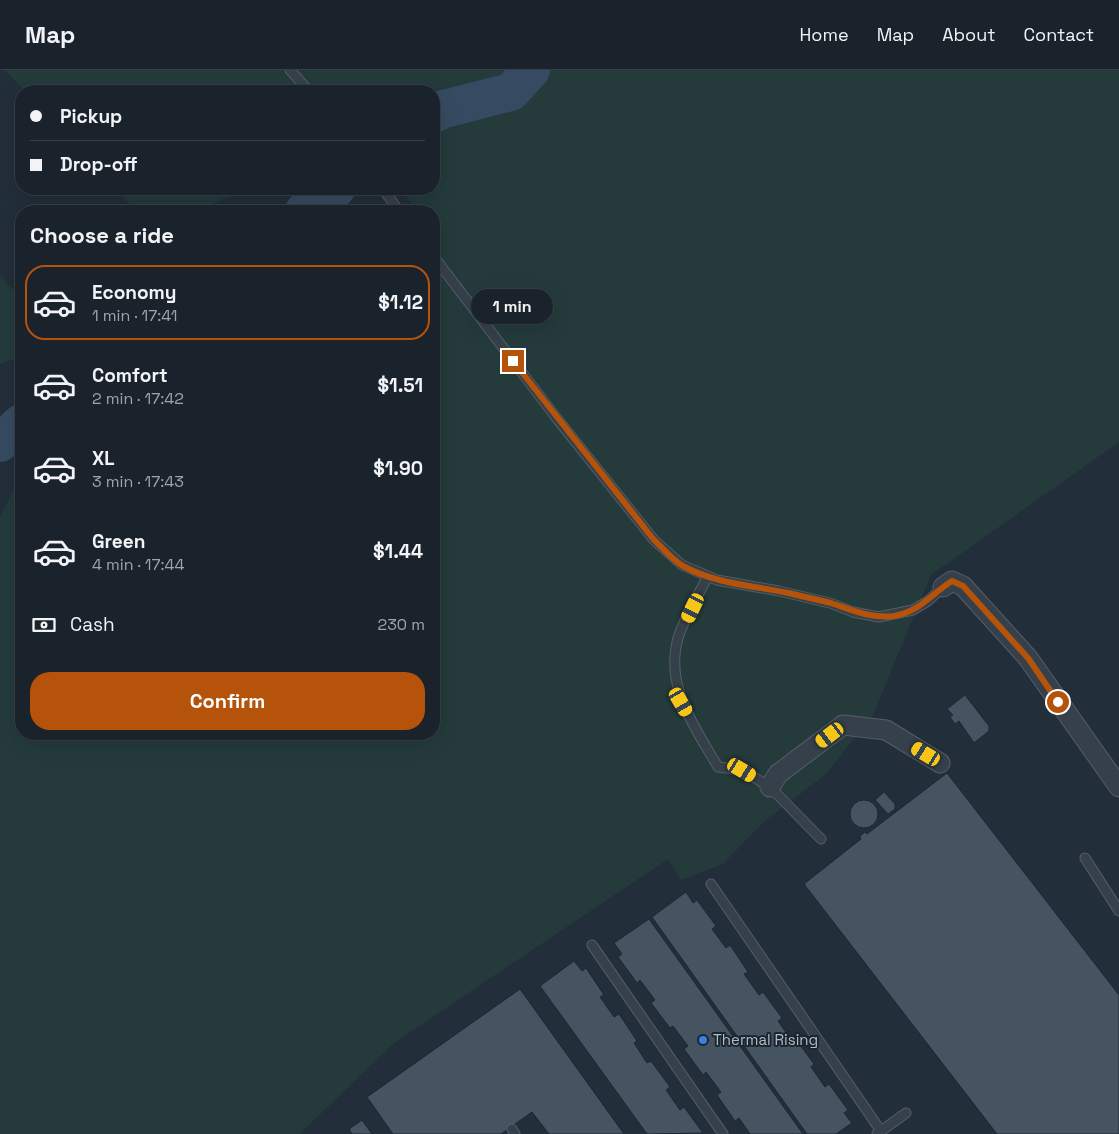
<!DOCTYPE html>
<html lang="en">
<head>
<meta charset="utf-8">
<style>
	body { margin:0; font-family:"Space Grotesk",sans-serif; background:#232a34; color:#f1f3f6; height:100vh; display:flex; flex-direction:column; font-size:19px; white-space:nowrap }
	* { box-sizing:border-box; margin:0 }
	p { font-size:16px; color:#9fa4a9 }
	.icon { flex:none; width:28px; height:28px; fill:none; stroke:currentColor; stroke-width:2; stroke-linecap:round; stroke-linejoin:round }
	.map { position:relative; flex:1; overflow:hidden }
	.sheet { position:absolute; left:15px; top:135px; width:425px; height:535px; display:flex; flex-direction:column; background:#1a222c; border-radius:20px; box-shadow:0 5px 20px #0002,0 0 0 1px #383f48 }
	.sheet>* { flex:none }
	.guide { position:absolute; left:15px; top:15px; width:425px; height:110px; border-radius:20px; box-shadow:0 5px 20px #0002,0 0 0 1px #383f48; display:grid; align-content:center; height:110px; padding:0 15px; background:#1a222c }
	.end { position:absolute; width:22px; height:22px; margin:-11px; border:6px solid #b45309; background:#fff; box-shadow:0 0 0 2px #fff }
	.from { border-radius:50% }
	.bubble { position:absolute; height:35px; border-radius:18px; background:#1a222c; box-shadow:0 5px 20px #0002,0 0 0 1px #383f48; font-size:16px; font-weight:700; line-height:35px; text-align:center }
	.car { position:absolute; width:15px; height:30px; margin:-15px -8px; border-radius:6px; box-shadow:0 0 4px 1px #0007; background:linear-gradient(#f5c518 24%,#345 0 40%,#f5c518 0 76%,#345 0 86%,#f5c518 0) }
	.guide b { display:flex; align-items:center; gap:18px; height:48px; font-size:19px }
	.guide b+b { border-top:1px solid #383f48 }
	.guide i { width:12px; height:12px; background:#f1f3f6 }
	ul { padding:0; list-style:none }
	li { display:flex; align-items:center; gap:15px; height:75px; margin:0 10px 8px; padding:0 5px; border:2px solid transparent; border-radius:20px }
	li div { flex:1 }
	li b { display:block; font-size:19px }
	li em { font-style:normal; font-weight:700 }
	li.active { border-color:#b45309 }
	li>.icon { width:45px; height:45px; stroke-width:1.5 }
	h2 { padding:0 15px; font-size:22px; line-height:60px }
	.pay { display:flex; align-items:center; gap:12px; height:55px; padding:0 15px; font-size:19px }
	.pay p { margin-inline-start:auto }
	.button { display:flex; gap:10px; margin-top:auto; padding:10px 15px }
	.button a { flex:1; height:58px; border-radius:20px; background:#b45309; color:#fff; font-size:20px; font-weight:700; line-height:58px; text-align:center }
	header { display:flex; align-items:center; gap:30px; box-sizing:border-box; height:70px; padding:0 25px; background:#1a222c; border-bottom:1px solid #383f48 }
	header strong { font-size:24px }
	nav { display:flex; gap:28px; margin-inline-start:auto; font-size:18px }
	.map>svg:first-child { display:block }
	.green { fill:#243a3b }
	.lines { fill:none; stroke-linecap:round; stroke-linejoin:round }
	.river { stroke:#364b61; stroke-width:38 }
	.building { fill:#465461; stroke:#1d2731 }
	.lane-casing { stroke:#545e68; stroke-width:11 }
	.street-casing { stroke:#545e68; stroke-width:21 }
	.lane { stroke:#36404a; stroke-width:9 }
	.street { stroke:#36404a; stroke-width:19 }
	.route { stroke:#b45309; stroke-width:6 }
	.shop-dot { fill:#3f7fe0; stroke:#1b252f; stroke-width:2 }
	.labels { text-anchor:middle; stroke-width:4; stroke-linejoin:round; paint-order:stroke }
	.poi-label { font-size:15px; fill:#b1bbc6; stroke:#1b252f; text-anchor:start }
</style>
</head>
<body>
<header>
<strong>Map</strong>
<nav><a>Home</a><a>Map</a><a>About</a><a>Contact</a></nav>
</header>
<div class="map">
<svg width="1119" height="1064" viewBox="0 0 1119 1064">
	<rect width="100%" height="100%" fill="#222e3a"/>
	<path class="green" d="M5,0H1119V372L931,505L873,645L825,705L766,750L723,794L681,810L668,789L394,973L300,1064H0V447L21,404V664H434V141H413L415,138L400,119H434V21H25Z
		M115,119H265C249,121 215,128 204,141H130L133,138Z
		M0,206L21,228V287L0,294Z"/>
	<g class="lines">
		<path class="river" d="M434,44L444,39L511,22L531,0
			M304,141L336,119
			M0,373L21,353"/>
	</g>
	<path class="building" d="M965,625L989,656V661L974,673L959,651L955,654L950,647L953,645L947,639Z
		M947,703L1119,925V1064H997L804,814L861,769L860,766L865,762L867,764Z
		M884,722L895,734V739L888,744L875,730Z
		M850 744a14 14 0 1 1 28 0a14 14 0 1 1-28 0Z
		M686,822L693,833L697,830L716,856L712,859L726,878L730,875L748,902L744,904L759,925L763,922L782,948L778,951L792,971L795,968L814,994L811,997L825,1017L829,1014L848,1040L844,1043L852,1053L836,1064H807L652,847Z
		M649,849L803,1064H750L739,1048L735,1051L717,1025L721,1022L706,1002L703,1005L684,979L688,976L673,956L670,958L651,933L655,930L640,910L637,913L618,887L622,884L614,873Z
		M574,891L582,901L586,898L604,925L600,927L614,947L619,944L637,971L634,973L647,993L651,991L670,1017L666,1020L680,1040L684,1037L703,1063L647,1064L540,916Z
		M520,919L624,1064H549L532,1042L501,1064H393L367,1027Z
		M362,1050L372,1064H352L349,1059Z"/>
	<g class="lines">
		<g class="lane-casing">
			<path id="lane" d="M290,0L309,21
				M383,119L399,141
				M434,187L558,350L654,470L682,495L717,510L779,521L830,533L853,542L879,547L913,540L928,531L943,517
				M708,506C699,524 681,553 677,572C666,619 696,659 718,697L742,700L770,717L821,769
				M1085,788L1119,841
				M711,814L881,1061
				M592,875L723,1064
				M512,1059L515,1064
				M877,1064L906,1043"/>
		</g>
		<g class="street-casing">
			<path id="street" d="M943,517L952,511L963,516L1028,588L1119,717
				M770,717L778,704L843,655L886,660L940,693"/>
		</g>
		<use href="#lane" class="lane"/>
		<use href="#street" class="street"/>
	</g>
	<g class="lines">
		<path class="route" d="M513,291L654,470C663,478 672,490 683,496C717,515 760,516 797,525C808,528 820,530 831,533C852,540 871,549 894,546C921,541 931,524 952,511L963,516L1028,588L1058,632"/>
	</g>
	<circle class="shop-dot" cx="703" cy="970" r="5"/>
	<g class="labels">
		<g class="poi-label">
			<text x="713" y="975">Thermal Rising</text>
		</g>
	</g>
</svg>
<i class="end from" style="left:1058px;top:632px"></i>
<i class="end" style="left:513px;top:291px"></i>
<div class="bubble" style="left:471px;top:219px;width:82px">1 min</div>
<i class="car" style="left:693px;top:538px;rotate:206deg"></i>
<i class="car" style="left:681px;top:632px;rotate:150deg"></i>
<i class="car" style="left:830px;top:665px;rotate:233deg"></i>
<i class="car" style="left:926px;top:684px;rotate:301deg"></i>
<i class="car" style="left:742px;top:700px;rotate:121deg"></i>
<div class="guide">
<b><i class="from"></i>Pickup</b>
<b><i></i>Drop-off</b>
</div>
<section class="sheet">
<h2>Choose a ride</h2>
<ul>
<li class="active"><svg class="icon" aria-label="car" viewBox="0 0 24 24"><path d="M5 17H2v-5l4-1 3-4h7l3 4 3 1v5h-3M9 17h6M6 11h13"/><circle cx="7" cy="17" r="2"/><circle cx="17" cy="17" r="2"/></svg><div><b>Economy</b><p>1 min · 17:41</p></div><em>$1.12</em></li>
<li><svg class="icon" aria-label="car" viewBox="0 0 24 24"><path d="M5 17H2v-5l4-1 3-4h7l3 4 3 1v5h-3M9 17h6M6 11h13"/><circle cx="7" cy="17" r="2"/><circle cx="17" cy="17" r="2"/></svg><div><b>Comfort</b><p>2 min · 17:42</p></div><em>$1.51</em></li>
<li><svg class="icon" aria-label="car" viewBox="0 0 24 24"><path d="M5 17H2v-5l4-1 3-4h7l3 4 3 1v5h-3M9 17h6M6 11h13"/><circle cx="7" cy="17" r="2"/><circle cx="17" cy="17" r="2"/></svg><div><b>XL</b><p>3 min · 17:43</p></div><em>$1.90</em></li>
<li><svg class="icon" aria-label="car" viewBox="0 0 24 24"><path d="M5 17H2v-5l4-1 3-4h7l3 4 3 1v5h-3M9 17h6M6 11h13"/><circle cx="7" cy="17" r="2"/><circle cx="17" cy="17" r="2"/></svg><div><b>Green</b><p>4 min · 17:44</p></div><em>$1.44</em></li>
</ul>
<div class="pay"><svg class="icon" aria-label="cash" viewBox="0 0 24 24"><path d="M3 7h18v10H3z"/><circle cx="12" cy="12" r="2"/></svg>Cash<p>230 m</p></div>
<div class="button"><a>Confirm</a></div>
</section>
</div>
</body>
</html>
